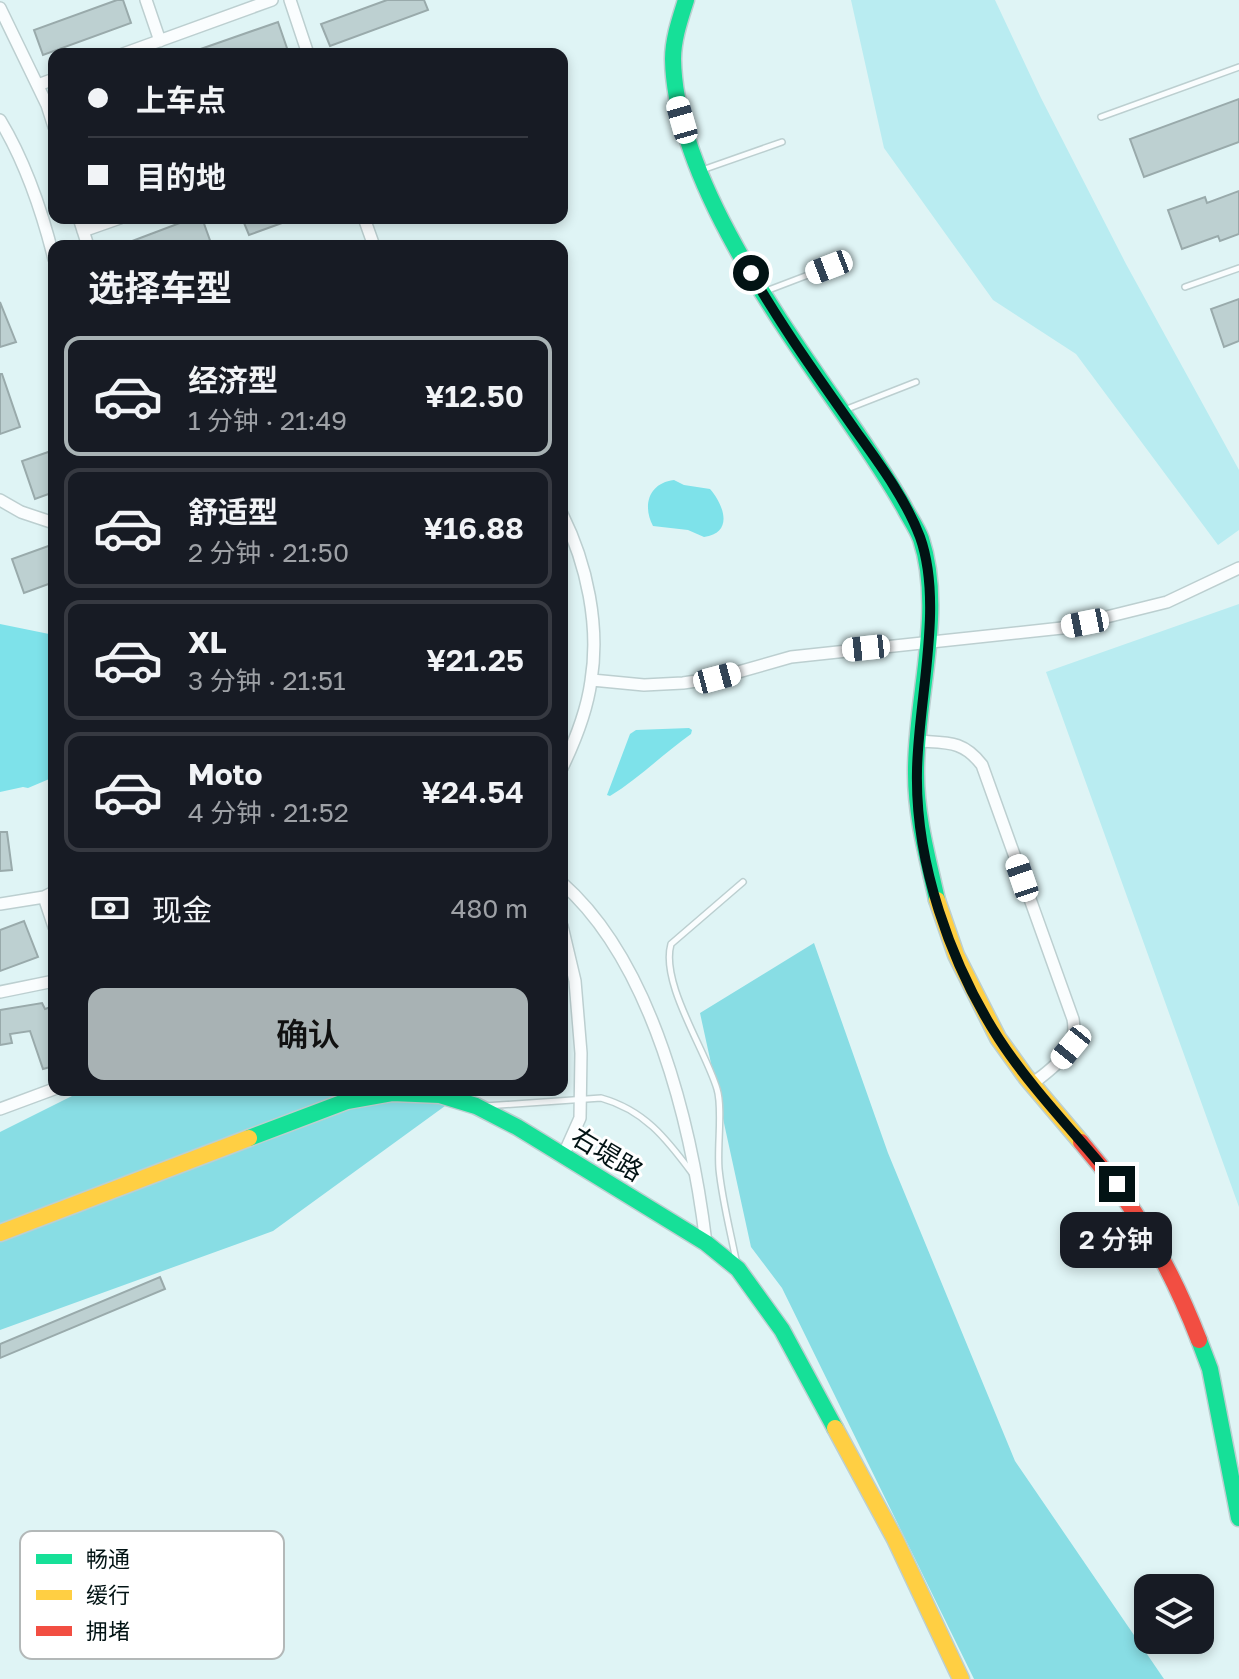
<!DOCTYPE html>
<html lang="zh">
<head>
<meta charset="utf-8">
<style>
	body { margin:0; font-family:"Golos Text","Noto Sans SC",sans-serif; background:#20242c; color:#f1f3f6; height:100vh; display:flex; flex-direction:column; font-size:30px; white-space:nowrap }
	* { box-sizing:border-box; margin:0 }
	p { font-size:26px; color:#9ea1a6 }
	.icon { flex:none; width:44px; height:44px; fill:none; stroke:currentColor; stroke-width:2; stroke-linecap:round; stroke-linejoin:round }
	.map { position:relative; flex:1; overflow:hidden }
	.details { position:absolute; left:48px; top:240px; width:520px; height:856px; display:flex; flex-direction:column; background:#171b24; border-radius:16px; box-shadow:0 4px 12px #0003 }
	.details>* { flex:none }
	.banner { position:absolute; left:48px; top:48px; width:520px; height:176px; border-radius:16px; box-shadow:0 4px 12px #0003; display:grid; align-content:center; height:176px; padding:0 40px; background:#171b24 }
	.tools { position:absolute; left:1134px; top:1574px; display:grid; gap:16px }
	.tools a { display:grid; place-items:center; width:80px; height:80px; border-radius:16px; background:#171b24; box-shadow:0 4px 12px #0003; font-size:40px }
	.end { position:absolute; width:36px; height:36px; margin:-18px; border:10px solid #021314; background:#fff; box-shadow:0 0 0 4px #fff }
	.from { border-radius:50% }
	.bubble { position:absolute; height:56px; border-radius:16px; background:#171b24; box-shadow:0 4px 12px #0003; font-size:26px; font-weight:600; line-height:56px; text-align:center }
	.car { position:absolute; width:24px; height:48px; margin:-24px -12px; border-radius:10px; box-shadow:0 0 6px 2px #0007; background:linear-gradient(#fff 24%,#345 0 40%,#fff 0 76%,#345 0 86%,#fff 0) }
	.banner b { display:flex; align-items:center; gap:28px; height:76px; font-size:30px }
	.banner b+b { border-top:2px solid #363941 }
	.banner i { width:20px; height:20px; background:#f1f3f6 }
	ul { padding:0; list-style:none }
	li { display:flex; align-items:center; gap:24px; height:120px; margin:0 16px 12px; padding:0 24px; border:4px solid #363941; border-radius:16px }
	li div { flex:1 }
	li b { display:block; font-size:30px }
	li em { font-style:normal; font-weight:600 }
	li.selected { border-color:#a8b2b4 }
	li>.icon { width:72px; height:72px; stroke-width:1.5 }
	h2 { padding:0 40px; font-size:36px; line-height:96px }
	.pay { display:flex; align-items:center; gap:20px; height:88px; padding:0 40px; font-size:30px }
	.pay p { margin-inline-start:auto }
	.button { display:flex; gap:16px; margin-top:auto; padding:16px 40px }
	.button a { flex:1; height:92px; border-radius:16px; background:#a8b2b4; color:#111; font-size:32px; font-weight:600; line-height:92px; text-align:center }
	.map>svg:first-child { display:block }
	.green { fill:#b9ecf1 }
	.forest { fill:#88dde4 }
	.water { fill:#7ee2ea }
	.building { fill:#bdd0d1; stroke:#99aaab; stroke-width:2 }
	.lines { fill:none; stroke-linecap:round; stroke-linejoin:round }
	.lane-casing { stroke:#bccfd0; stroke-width:8 }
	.street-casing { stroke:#bccfd0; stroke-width:14 }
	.fast-casing { stroke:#bccfd0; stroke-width:19 }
	.slow-casing { stroke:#bccfd0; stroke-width:19 }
	.jam-casing { stroke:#bccfd0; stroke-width:19 }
	.lane { stroke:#fafdfe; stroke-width:5 }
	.street { stroke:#fafdfe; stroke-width:11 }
	.fast { stroke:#16e098; stroke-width:16 }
	.slow { stroke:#ffcf43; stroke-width:16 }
	.jam { stroke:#f24e42; stroke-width:16 }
	.route { stroke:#021314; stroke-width:10 }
	.labels { text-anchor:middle; stroke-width:6; stroke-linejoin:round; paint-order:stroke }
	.street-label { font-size:26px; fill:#021314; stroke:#fff }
	.key { fill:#fff; stroke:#b3b8b8; stroke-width:2 }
	.key-label { font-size:22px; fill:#021314 }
</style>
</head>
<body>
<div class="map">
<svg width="1239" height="1679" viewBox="0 0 1239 1679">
	<rect width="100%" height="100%" fill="#dff4f5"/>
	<path class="green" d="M851,0H995L1041,98L1126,264L1239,470V530L1218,545L1076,354L993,300L884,148Z
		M1239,604V1207L1046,672Z"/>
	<path class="forest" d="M814,943L888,1153L1015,1461L1164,1679H974L782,1288L751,1247L700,1013Z
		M84,1090H467L273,1231L0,1330V1132Z"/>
	<path class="water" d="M674,480L684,485L710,489C724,505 734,533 704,537L688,530L653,526C642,505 649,483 674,480Z
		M0,624L54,635V777L28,788L23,787L0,792Z
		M689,728L692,730L691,734C663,754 638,779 610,796L607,795L630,734L636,730Z"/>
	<path class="building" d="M117,0H123L131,23L43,55L34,30Z
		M387,0H424L428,10L330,46L321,24Z
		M278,22L289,54H192V52Z
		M1239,99V142L1144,177L1130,139Z
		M1239,191V234L1220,241L1218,236L1182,249L1168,210L1205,197L1207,203Z
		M193,218H202L212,246H119Z
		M242,218H293V219L249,235Z
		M1239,299V341L1224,347L1211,309Z
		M0,302L16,342L0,347Z
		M0,374H2L20,427L0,434Z
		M54,450V492L35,499L22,461Z
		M54,544V582L24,593L12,559Z
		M0,832H7L12,870L0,871Z
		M24,921L38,957L0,971V930Z
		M42,1003L45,1009L54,1006V1066L43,1069L30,1031L10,1034L12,1043L0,1045V1010Z
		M160,1277L165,1289L0,1358V1344Z"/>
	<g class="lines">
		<g class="lane-casing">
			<path id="lane" d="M1101,117L1239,67
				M705,169L782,142
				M1185,287L1239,268
				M766,291L829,267
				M847,409L916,382
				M485,1106L601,1098C644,1110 666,1138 692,1173
				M736,1260C730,1230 722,1199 719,1169C717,1146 723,1108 717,1089C705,1049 660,983 671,944L743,882"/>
		</g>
		<g class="street-casing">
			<path id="street" d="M146,0L160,41
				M290,0L308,54
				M0,8L47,105L54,127
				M123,54L272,0
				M38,85L54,79
				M0,120C26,163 42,211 54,259
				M79,218L88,246
				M364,218L374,246
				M83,231L120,218
				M0,500L21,512L54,523
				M562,514C587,564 600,626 591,681C587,711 575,741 562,768
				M592,680L644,685L683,683L717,678L791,657L1062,628L1167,602L1239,568
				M918,741C947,743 963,740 982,765L1073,1019C1079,1051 1055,1066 1032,1084
				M562,883C653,963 692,1127 706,1243
				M44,897L54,927
				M0,904L44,897L54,892
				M562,926L575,981L581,1053L580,1118L563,1156
				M0,992L54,981
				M0,1109L54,1089"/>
		</g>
		<g class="fast-casing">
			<path id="fast" d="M686,0C680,19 673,39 673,59C675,179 782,324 848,420C868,449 887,477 904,507C909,517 917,528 921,539C945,612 915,699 916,774C916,817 928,859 937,900
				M249,1138L347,1101L392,1093L440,1095L476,1106L517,1127L706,1243L738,1269L782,1330L835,1428
				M1199,1340L1210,1369L1239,1518"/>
		</g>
		<g class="slow-casing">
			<path id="slow" d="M937,900L956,955L998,1038L1026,1077L1081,1142
				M0,1233L249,1138
				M835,1428L895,1539L961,1679"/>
		</g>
		<g class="jam-casing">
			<path id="jam" d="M1081,1142C1135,1205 1169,1263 1199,1340"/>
		</g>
		<use href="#lane" class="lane"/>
		<use href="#street" class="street"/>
		<use href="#fast" class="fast"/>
		<use href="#slow" class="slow"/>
		<use href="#jam" class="jam"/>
	</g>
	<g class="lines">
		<path class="route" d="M751,273C783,329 821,381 858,434C881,466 906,500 920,537C944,604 918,700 917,771C915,862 950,963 999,1039C1033,1091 1078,1136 1117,1184"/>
	</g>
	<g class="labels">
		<g class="street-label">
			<text transform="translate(607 1154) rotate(31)" y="9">右堤路</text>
		</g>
	</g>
	<rect x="20" y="1531" width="264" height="128" rx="12" class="key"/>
	<rect x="36" y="1554" width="36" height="10" fill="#16e098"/>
	<rect x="36" y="1590" width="36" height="10" fill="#ffcf43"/>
	<rect x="36" y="1626" width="36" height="10" fill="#f24e42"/>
	<g class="key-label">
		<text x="86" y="1567">畅通</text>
		<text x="86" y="1603">缓行</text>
		<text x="86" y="1639">拥堵</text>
	</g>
</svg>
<div class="tools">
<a><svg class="icon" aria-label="layers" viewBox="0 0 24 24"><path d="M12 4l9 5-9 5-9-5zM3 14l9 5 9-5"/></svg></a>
</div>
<i class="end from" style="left:751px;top:273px"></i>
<i class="end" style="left:1117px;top:1184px"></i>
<div class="bubble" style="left:1060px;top:1212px;width:112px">2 分钟</div>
<i class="car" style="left:682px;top:120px;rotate:344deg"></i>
<i class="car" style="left:829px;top:267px;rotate:249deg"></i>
<i class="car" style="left:1085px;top:623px;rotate:259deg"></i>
<i class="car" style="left:866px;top:648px;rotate:264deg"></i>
<i class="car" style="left:717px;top:678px;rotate:75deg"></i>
<i class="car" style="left:1022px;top:878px;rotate:341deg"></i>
<i class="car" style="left:1071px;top:1047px;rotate:219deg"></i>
<div class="banner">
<b><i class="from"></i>上车点</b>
<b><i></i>目的地</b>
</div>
<section class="details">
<h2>选择车型</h2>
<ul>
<li class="selected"><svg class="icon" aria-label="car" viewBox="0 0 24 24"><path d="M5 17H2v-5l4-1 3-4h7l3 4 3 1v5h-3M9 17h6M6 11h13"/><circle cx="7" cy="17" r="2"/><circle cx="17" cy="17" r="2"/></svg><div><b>经济型</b><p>1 分钟 · 21:49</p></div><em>¥12.50</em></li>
<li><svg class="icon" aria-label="car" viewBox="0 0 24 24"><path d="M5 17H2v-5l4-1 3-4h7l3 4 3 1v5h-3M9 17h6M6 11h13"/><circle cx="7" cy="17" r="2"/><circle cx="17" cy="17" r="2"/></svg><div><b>舒适型</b><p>2 分钟 · 21:50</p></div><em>¥16.88</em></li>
<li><svg class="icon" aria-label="car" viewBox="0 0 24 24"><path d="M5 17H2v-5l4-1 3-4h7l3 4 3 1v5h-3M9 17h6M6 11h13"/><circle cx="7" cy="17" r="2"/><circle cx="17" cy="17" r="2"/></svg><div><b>XL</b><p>3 分钟 · 21:51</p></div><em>¥21.25</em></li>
<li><svg class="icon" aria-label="car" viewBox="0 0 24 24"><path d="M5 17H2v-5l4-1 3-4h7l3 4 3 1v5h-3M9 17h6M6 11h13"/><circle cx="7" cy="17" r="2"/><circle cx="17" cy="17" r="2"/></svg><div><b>Moto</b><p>4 分钟 · 21:52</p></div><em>¥24.54</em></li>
</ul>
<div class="pay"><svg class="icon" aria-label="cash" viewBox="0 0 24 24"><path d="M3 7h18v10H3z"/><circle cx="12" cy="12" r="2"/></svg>现金<p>480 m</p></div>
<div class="button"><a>确认</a></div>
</section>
</div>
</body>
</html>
